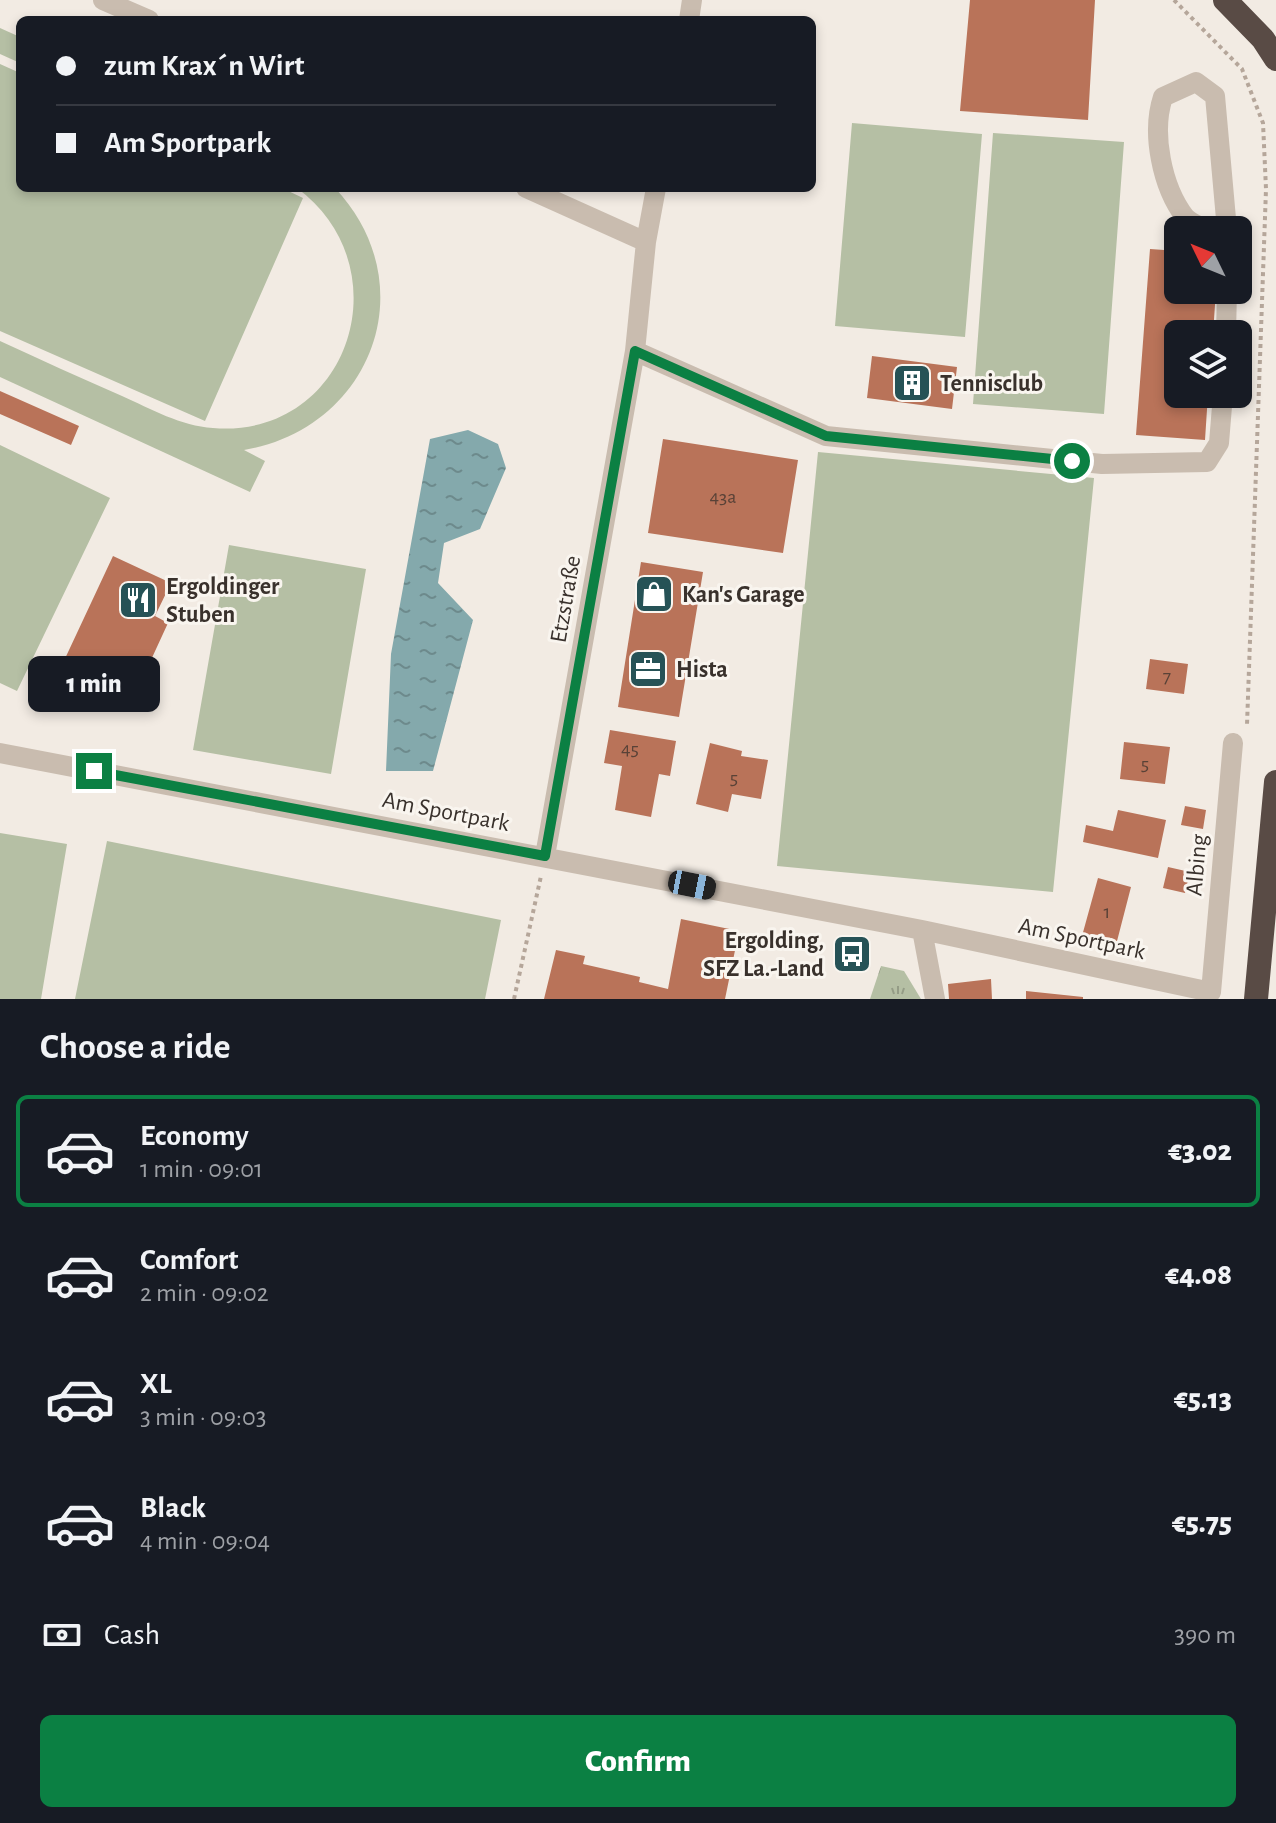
<!DOCTYPE html>
<html lang="en">
<head>
<meta charset="utf-8">
<style>
	body { margin:0; font-family:"Alegreya Sans",sans-serif; background:#242831; color:#f1f3f6; height:100vh; display:flex; flex-direction:column; font-size:30px; white-space:nowrap }
	* { box-sizing:border-box; margin:0 }
	p { font-size:26px; color:#9ea1a6 }
	.icon { flex:none; width:44px; height:44px; fill:none; stroke:currentColor; stroke-width:2; stroke-linecap:round; stroke-linejoin:round }
	.map { position:relative; height:999px; overflow:hidden }
	.panel { display:flex; flex-direction:column; background:#171b24; flex:1 }
	.panel>* { flex:none }
	.top-card { position:absolute; left:16px; top:16px; width:800px; height:176px; border-radius:12px; box-shadow:0 4px 12px #0003; display:grid; align-content:center; height:176px; padding:0 40px; background:#171b24 }
	.needle { width:52px; rotate:313deg }
	.controls { position:absolute; left:1164px; top:216px; display:grid; gap:16px }
	.controls a { display:grid; place-items:center; width:88px; height:88px; border-radius:12px; background:#171b24; box-shadow:0 4px 12px #0003; font-size:40px }
	.end { position:absolute; width:36px; height:36px; margin:-18px; border:10px solid #0b8043; background:#fff; box-shadow:0 0 0 4px #fff }
	.from { border-radius:50% }
	.bubble { position:absolute; height:56px; border-radius:12px; background:#171b24; box-shadow:0 4px 12px #0003; font-size:26px; font-weight:800; line-height:56px; text-align:center }
	.car { position:absolute; width:24px; height:48px; margin:-24px -12px; border-radius:10px; box-shadow:0 0 6px 2px #0007; background:linear-gradient(#222 24%,#8ab4d8 0 40%,#222 0 76%,#8ab4d8 0 86%,#222 0) }
	.top-card b { display:flex; align-items:center; gap:28px; height:76px; font-size:30px }
	.top-card b+b { border-top:2px solid #363941 }
	.top-card i { width:20px; height:20px; background:#f1f3f6 }
	ul { padding:0; list-style:none }
	li { display:flex; align-items:center; gap:24px; height:112px; margin:0 16px 12px; padding:0 24px; border:4px solid transparent; border-radius:12px }
	li div { flex:1 }
	li b { display:block; font-size:30px }
	li em { font-style:normal; font-weight:800 }
	li.active { border-color:#0b8043 }
	li>.icon { width:72px; height:72px; stroke-width:1.5 }
	h2 { padding:0 40px; font-size:36px; line-height:96px }
	.pay { display:flex; align-items:center; gap:20px; height:88px; padding:0 40px; font-size:30px }
	.pay p { margin-inline-start:auto }
	.primary-button { display:flex; gap:16px; margin-top:auto; padding:16px 40px }
	.primary-button a { flex:1; height:92px; border-radius:12px; background:#0b8043; color:#fff; font-size:32px; font-weight:800; line-height:92px; text-align:center }
	.map>svg:first-child { display:block }
	.grass { fill:url(#grass-tufts) }
	.green { fill:#b5bfa4 }
	.water { fill:url(#water-ripples) }
	.building { fill:#b97359 }
	.lines { fill:none; stroke-linecap:round; stroke-linejoin:round }
	.path { stroke:#b5a69a; stroke-width:4; stroke-dasharray:4 4; stroke-linecap:butt }
	.minor { stroke:#c9bcaf; stroke-width:20 }
	.highway { stroke:#594b45; stroke-width:24 }
	.route { stroke:#0b8043; stroke-width:10 }
	.labels { text-anchor:middle; stroke-width:6; stroke-linejoin:round; paint-order:stroke }
	.number-label { font-size:20px; fill:#594237 }
	.poi-label { font-size:24px; font-weight:bold; fill:#39312c; stroke:#f9f5ef; text-anchor:start }
	.street-label { font-size:24px; fill:#39312c; stroke:#f9f5ef }
</style>
</head>
<body>
<div class="map">
<svg width="1276" height="999" viewBox="0 0 1276 999">
	<defs>
		<pattern id="grass-tufts" width="24" height="20" patternUnits="userSpaceOnUse" patternTransform="scale(2)"><rect width="24" height="20" fill="#b5bfa4"/><path d="M3 7l-1-3M5 7V3M7 7l1-3M15 17l-1-3M17 17v-4M19 17l1-3" fill="none" stroke="#949c86"/></pattern>
		<pattern id="water-ripples" width="26" height="14" patternUnits="userSpaceOnUse" patternTransform="scale(2)"><rect width="26" height="14" fill="#84a9ac"/><path d="M2 4q2-2 4 0t4 0M15 11q2-2 4 0t4 0" fill="none" stroke="#6d8a8c"/></pattern>
	</defs>
	<rect width="100%" height="100%" fill="#f2ebe3"/>
	<path class="grass" d="M881,966L904,971L921,999H870Z"/>
	<path class="green" d="M0,28L20,37V63L0,54Z
		M0,64L20,73V188H282L303,198L205,421L0,331Z
		M852,123L982,134L965,337L835,326Z
		M993,133L1124,142L1104,414L973,404Z
		M297,188H335C426,285 372,428 244,450L265,461L250,492L0,377V341C41,360 81,378 122,396C151,409 181,426 213,428C350,439 404,267 297,188Z
		M0,445L110,498L17,691L0,683Z
		M818,452L1094,478L1053,892L777,866Z
		M229,545L366,569L331,774L193,750Z
		M0,833L67,844L41,999H0Z
		M107,841L501,920L485,999H75Z"/>
	<path class="water" d="M468,430L498,444L506,468L480,529L444,543L438,583L473,620L433,771H386L391,654L430,439Z"/>
	<path class="building" d="M970,0H1095L1088,120L960,111Z
		M1150,249L1178,251V290H1216L1213,334H1178V394H1208L1205,440L1136,435Z
		M872,356L957,367L952,409L867,398Z
		M0,391L79,426L71,445L0,414Z
		M663,439L798,460L783,553L648,533Z
		M113,556L171,583L155,616L168,623L133,699L62,665Z
		M641,562L703,572L679,717L618,707Z
		M1150,659L1188,664L1184,694L1146,689Z
		M610,730L676,741L670,776L659,774L651,817L615,810L622,766L604,763Z
		M1124,742L1170,747L1165,784L1120,779Z
		M710,743L742,751L741,756L768,760L761,799L732,794L728,812L696,804Z
		M1185,806L1206,810L1203,829L1181,825Z
		M1118,810L1166,820L1158,858L1083,842L1086,825L1113,831Z
		M1168,867L1190,872L1185,893L1163,888Z
		M1098,878L1131,887L1116,945L1082,936Z
		M681,919L739,931L725,999H544L556,950L585,956L583,964L640,977L639,982L668,989Z
		M991,979L992,999H949L948,984Z
		M1026,991L1083,997V999H1026Z"/>
	<g class="lines">
		<path class="path" d="M1174,0L1242,69L1263,123L1266,189L1247,725
			M514,999L541,876"/>
		<path class="minor" d="M103,0L149,20
			M689,20L692,0
			M526,188L646,242
			M1206,230C1200,226 1190,223 1185,217C1162,187 1151,133 1163,97L1196,82L1215,96L1227,230
			M1226,334L1227,290
			M635,351L826,436L1102,464L1207,462L1219,443L1223,394
			M0,753L922,930L1211,992L1233,743
			M545,856L635,351L646,242L656,188
			M922,930L935,999"/>
		<path class="highway" d="M1225,0L1263,39L1276,59
			M1256,999L1276,782"/>
	</g>
	<g class="lines">
		<path class="route" d="M94,771L545,856L635,351L826,436L1072,461"/>
	</g>
	<defs>
		<g id="building-square" transform="scale(2)"><rect x="-9" y="-9" width="18" height="18" rx="4" fill="#265256" stroke="#f9f5ef"/><path d="M-4-6H4V6H1V3H-1V6H-4ZM-2.5-4.3h1.7v1.8h-1.7ZM.8-4.3h1.7v1.8H.8ZM-2.5-1h1.7V.8h-1.7ZM.8-1h1.7V.8H.8Z" fill="#fff"/></g>
		<g id="shop-square" transform="scale(2)"><rect x="-9" y="-9" width="18" height="18" rx="4" fill="#265256" stroke="#f9f5ef"/><path d="M-5-2.5h2.3a2.7 3.5 0 0 1 5.4 0H5L5.5 6h-11ZM-1.5-2.5h3a1.5 2.3 0 0 0-3 0Z" fill="#fff"/></g>
		<g id="restaurant-square" transform="scale(2)"><rect x="-9" y="-9" width="18" height="18" rx="4" fill="#265256" stroke="#f9f5ef"/><path d="M-5-6h1v4h1v-4h1v4h1v-4h1v5L-1.5 .5V6h-2V.5L-5-1ZM5-6V6H3V1.5H1.5Q1.5-4 5-6Z" fill="#fff"/></g>
		<g id="office-square" transform="scale(2)"><rect x="-9" y="-9" width="18" height="18" rx="4" fill="#265256" stroke="#f9f5ef"/><path d="M-6-3h4V-5.5h4V-3h4V5H-6ZM-1-4.5V-3h2v-1.5ZM-6 0V1H6V0Z" fill="#fff"/></g>
		<g id="bus-square" transform="scale(2)"><rect x="-9" y="-9" width="18" height="18" rx="4" fill="#265256" stroke="#f9f5ef"/><path d="M-5-6H5V4H4V6H2V4H-2V6H-4V4H-5ZM-3.5-4V0h7V-4ZM-3.5 1.2v1.5H-2V1.2ZM2 1.2v1.5H3.5V1.2Z" fill="#fff"/></g>
	</defs>
	<g fill-rule="evenodd">
		<use href="#building-square" x="912" y="383"/>
		<use href="#shop-square" x="654" y="594"/>
		<use href="#restaurant-square" x="138" y="600"/>
		<use href="#office-square" x="648" y="669"/>
		<use href="#bus-square" x="852" y="954"/>
	</g>
	<g class="labels">
		<g class="number-label">
			<text x="723" y="503">43a</text>
			<text x="1167" y="683">7</text>
			<text x="630" y="755">45</text>
			<text x="1145" y="770">5</text>
			<text x="734" y="784">5</text>
			<text x="1107" y="918">1</text>
		</g>
		<g class="poi-label">
			<text x="940" y="391">Tennisclub</text>
			<text x="166" y="594">Ergoldinger<tspan x="166" dy="28">Stuben</tspan></text>
			<text x="682" y="602">Kan's Garage</text>
			<text x="676" y="677">Hista</text>
			<text x="824" y="948" text-anchor="end">Ergolding,<tspan x="824" dy="28">SFZ La.-Land</tspan></text>
		</g>
		<g class="street-label">
			<text transform="translate(565 599) rotate(-80)" y="8">Etzstraße</text>
			<text transform="translate(446 811) rotate(11)" y="8">Am Sportpark</text>
			<text transform="translate(1196 865) rotate(-85)" y="8">Albing</text>
			<text transform="translate(1082 938) rotate(12)" y="8">Am Sportpark</text>
		</g>
	</g>
</svg>
<div class="controls">
<a><svg class="needle" viewBox="-14 -14 28 28"><path d="M0-13l5 13h-10z" fill="#e53935"/><path d="M0 13l5-13h-10z" fill="#9ea1a6"/></svg></a>
<a><svg class="icon" aria-label="layers" viewBox="0 0 24 24"><path d="M12 4l9 5-9 5-9-5zM3 14l9 5 9-5"/></svg></a>
</div>
<i class="end from" style="left:1072px;top:461px"></i>
<i class="end" style="left:94px;top:771px"></i>
<div class="bubble" style="left:28px;top:656px;width:132px">1 min</div>
<i class="car" style="left:692px;top:885px;rotate:101deg"></i>
<div class="top-card">
<b><i class="from"></i>zum Krax´n Wirt</b>
<b><i></i>Am Sportpark</b>
</div>
</div>
<section class="panel">
<h2>Choose a ride</h2>
<ul>
<li class="active"><svg class="icon" aria-label="car" viewBox="0 0 24 24"><path d="M5 17H2v-5l4-1 3-4h7l3 4 3 1v5h-3M9 17h6M6 11h13"/><circle cx="7" cy="17" r="2"/><circle cx="17" cy="17" r="2"/></svg><div><b>Economy</b><p>1 min · 09:01</p></div><em>€3.02</em></li>
<li><svg class="icon" aria-label="car" viewBox="0 0 24 24"><path d="M5 17H2v-5l4-1 3-4h7l3 4 3 1v5h-3M9 17h6M6 11h13"/><circle cx="7" cy="17" r="2"/><circle cx="17" cy="17" r="2"/></svg><div><b>Comfort</b><p>2 min · 09:02</p></div><em>€4.08</em></li>
<li><svg class="icon" aria-label="car" viewBox="0 0 24 24"><path d="M5 17H2v-5l4-1 3-4h7l3 4 3 1v5h-3M9 17h6M6 11h13"/><circle cx="7" cy="17" r="2"/><circle cx="17" cy="17" r="2"/></svg><div><b>XL</b><p>3 min · 09:03</p></div><em>€5.13</em></li>
<li><svg class="icon" aria-label="car" viewBox="0 0 24 24"><path d="M5 17H2v-5l4-1 3-4h7l3 4 3 1v5h-3M9 17h6M6 11h13"/><circle cx="7" cy="17" r="2"/><circle cx="17" cy="17" r="2"/></svg><div><b>Black</b><p>4 min · 09:04</p></div><em>€5.75</em></li>
</ul>
<div class="pay"><svg class="icon" aria-label="cash" viewBox="0 0 24 24"><path d="M3 7h18v10H3z"/><circle cx="12" cy="12" r="2"/></svg>Cash<p>390 m</p></div>
<div class="primary-button"><a>Confirm</a></div>
</section>
</body>
</html>
